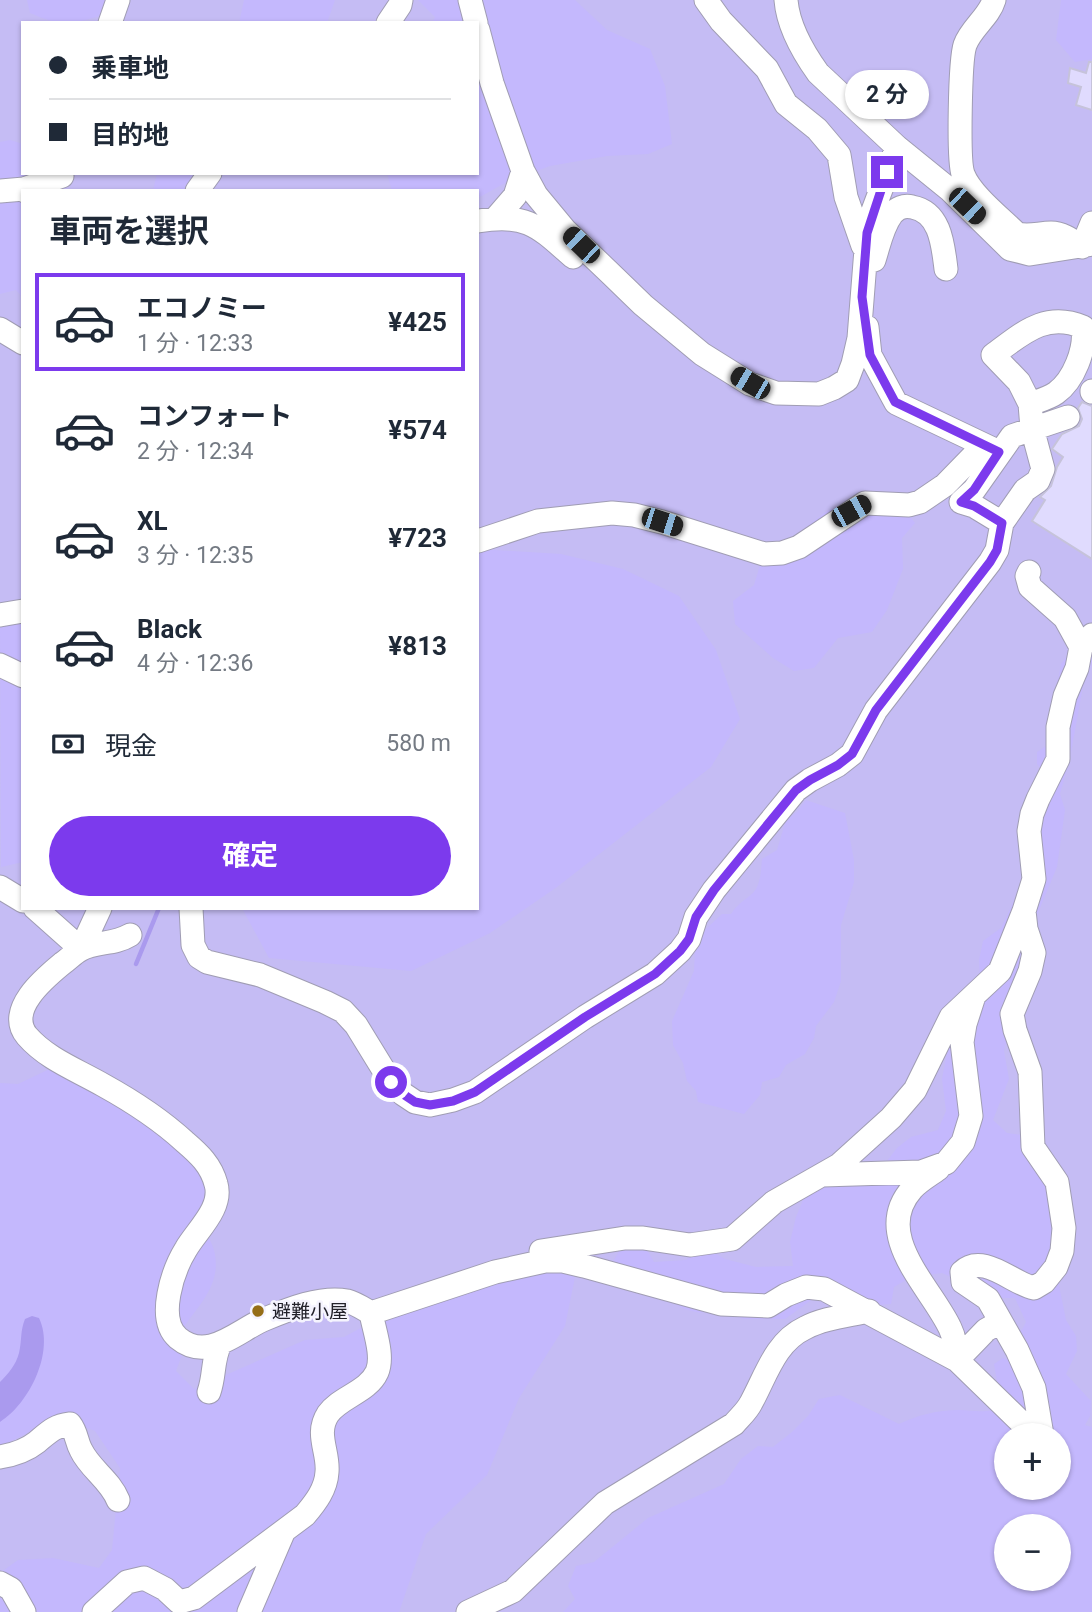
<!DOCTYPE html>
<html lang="ja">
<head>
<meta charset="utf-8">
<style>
	body { margin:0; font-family:Roboto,"Noto Sans JP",sans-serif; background:#f6f6f7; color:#1f2937; height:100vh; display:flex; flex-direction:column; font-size:26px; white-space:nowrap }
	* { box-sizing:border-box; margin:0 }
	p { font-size:23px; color:#747a83 }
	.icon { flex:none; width:38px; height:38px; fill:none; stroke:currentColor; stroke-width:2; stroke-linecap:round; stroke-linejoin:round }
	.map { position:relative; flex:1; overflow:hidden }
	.sheet { position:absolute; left:21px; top:189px; width:458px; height:721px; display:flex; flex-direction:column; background:#fff; border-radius:0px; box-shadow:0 2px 5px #0004 }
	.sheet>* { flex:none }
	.top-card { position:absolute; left:21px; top:21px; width:458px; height:154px; border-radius:0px; box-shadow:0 2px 5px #0004; display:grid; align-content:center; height:154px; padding:0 28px; background:#fff }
	.tools { position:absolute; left:994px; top:1423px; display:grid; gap:14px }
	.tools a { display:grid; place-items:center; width:77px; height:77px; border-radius:50%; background:#fff; box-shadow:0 2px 5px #0004; font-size:35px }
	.end { position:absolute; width:32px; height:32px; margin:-16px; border:9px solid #7c3aed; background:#fff; box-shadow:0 0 0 4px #fff }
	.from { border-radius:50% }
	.bubble { position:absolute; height:49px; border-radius:24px; background:#fff; box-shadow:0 2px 5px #0004; font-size:23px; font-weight:700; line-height:49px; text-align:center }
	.car { position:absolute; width:21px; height:42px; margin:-21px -10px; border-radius:9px; box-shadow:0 0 5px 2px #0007; background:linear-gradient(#222 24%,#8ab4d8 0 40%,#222 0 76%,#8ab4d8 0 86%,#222 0) }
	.top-card b { display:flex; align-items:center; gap:24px; height:66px; font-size:26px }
	.top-card b+b { border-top:2px solid #e0e1e3 }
	.top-card i { width:18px; height:18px; background:#1f2937 }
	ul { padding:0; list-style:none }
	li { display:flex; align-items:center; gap:21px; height:98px; margin:0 14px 10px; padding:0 14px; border:4px solid transparent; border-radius:0px }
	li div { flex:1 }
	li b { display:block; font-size:26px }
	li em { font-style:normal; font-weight:700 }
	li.current { border-color:#7c3aed }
	li>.icon { width:63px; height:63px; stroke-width:1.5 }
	h2 { padding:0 28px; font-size:32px; line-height:84px }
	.pay { display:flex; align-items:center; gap:18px; height:77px; padding:0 28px; font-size:26px }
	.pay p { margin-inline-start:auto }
	.button { display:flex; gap:14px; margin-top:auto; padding:14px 28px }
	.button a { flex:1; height:80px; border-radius:42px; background:#7c3aed; color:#fff; font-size:28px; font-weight:700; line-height:80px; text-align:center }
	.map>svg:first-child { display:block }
	.green { fill:#c5bcf4; fill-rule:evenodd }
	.forest { fill:#c4b8fd; fill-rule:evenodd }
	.water { fill:#aa9aee }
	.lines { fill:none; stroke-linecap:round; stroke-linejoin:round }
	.stream { stroke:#aa9aee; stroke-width:4.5 }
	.building { fill:#e0dbfe; stroke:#c6c3da; stroke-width:2 }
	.minor-casing { stroke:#a09db3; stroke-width:25 }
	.minor { stroke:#fff; stroke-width:23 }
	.route { stroke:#7c3aed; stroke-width:9 }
	.poi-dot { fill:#956e17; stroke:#f5f4fe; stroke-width:2.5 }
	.labels { text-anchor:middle; stroke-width:5; stroke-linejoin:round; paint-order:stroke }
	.poi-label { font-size:19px; fill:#22212a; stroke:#f5f4fe; text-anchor:start }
</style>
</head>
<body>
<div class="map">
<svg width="1092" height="1612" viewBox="0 0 1092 1612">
	<rect width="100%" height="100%" fill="#f5f4fe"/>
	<path class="green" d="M0,0H1092V1612H0ZM23,23H478V173H23ZM23,191H478V908H23ZM1006,1435H1059V1488H1006ZM1006,1526H1059V1578H1006Z"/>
	<path class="forest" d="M27,0H109L100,16C69,25 60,26 30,13Z
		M244,0H335L327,23H239Z
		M418,0H575L607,30L650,49L665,86L672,144L648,154L607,156L550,166L505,183L478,198V191H392L387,173H478V23H432L435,17Z
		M1061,0H1092V59L1075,62L1056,40Z
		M10,140L23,144V173H67L56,191H23V298L16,290L0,294V142Z
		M157,173H202L189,191H153Z
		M895,497L915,523L902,538L903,569L887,610L872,632L838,638L814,668L794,671L773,658L735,624L733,601L754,585L761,562L827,511L857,498Z
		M478,549L561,554L623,569L679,596L716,650L740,719L711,767L557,887L490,933L411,971L269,958L242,908H478Z
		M23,613V862L1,867L0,615Z
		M1092,624V663L1083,686L1070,758L1060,794L1065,810L1057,867L1033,925L1023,980L1004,1051L1009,1079L993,1120L1007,1133L1023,1135L1030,1167L1045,1175L1056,1231L1054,1261L1066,1320L1076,1336L1077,1351L1066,1374L1091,1401L1090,1416L1085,1425L1092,1427V1612H563L575,1599L568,1586L576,1566L594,1562L648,1518L724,1484L741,1459L758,1446L773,1447L792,1432L808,1416L819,1399L840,1395L899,1424C919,1415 937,1410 959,1410C971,1410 980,1413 993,1410L997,1381L994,1364L1003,1358L1012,1361L1015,1333L1022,1330L1026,1322L1015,1298H1000L942,1273L911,1277L894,1287L891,1304L867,1306L817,1296L785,1319H744L714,1309L700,1313L684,1309L653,1291H637L610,1286L613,1262L622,1246H635L647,1250L654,1262L686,1260L696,1252H713L725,1259L756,1267L793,1266L790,1242L796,1217L808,1188L880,1170L897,1148L911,1137L938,1130L946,1111L942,1079L952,1026L980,982L979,960L983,941L1001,928L1027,873L1045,773L1037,764V752L1046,746L1061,664ZM1006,1435H1059V1488H1006ZM1006,1526H1059V1578H1006Z
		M806,800L845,813L854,860V882L841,925V981L834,1002L816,1026L814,1038L805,1054L786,1065L779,1077L762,1082L760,1095L744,1114L698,1102L696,1091L687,1081L683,1063L673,1045L672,1021L694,971L695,952L706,929L722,914H731C739,901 750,898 756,889C761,880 761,869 762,859L777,850L786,820L797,812Z
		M54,1067L168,1135L206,1179L211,1202L198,1220C203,1229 211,1240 214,1250C224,1289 191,1311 174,1342L182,1355L176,1371L194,1389L305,1340L344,1337L383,1316L549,1267L575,1277L565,1326L519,1398L487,1475L426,1534L399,1612H0V1573L18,1560L53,1558L99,1568L112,1550L120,1468L95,1431L60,1417L5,1444H0V1083L18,1084Z"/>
	<path class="water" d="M32,1316L39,1318C55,1351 30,1403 0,1422V1382C8,1374 16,1365 19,1353C22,1341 20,1331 25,1319Z"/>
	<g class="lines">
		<path class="stream" d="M136,964L159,908"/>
	</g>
	<path class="building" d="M1089,62H1092V110L1076,105L1081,87L1068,83L1070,68L1086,73Z
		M1082,402L1092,406V559L1032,521L1045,500L1040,497L1051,486L1057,467L1063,457L1052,449L1062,434L1079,426L1082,419L1078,408Z"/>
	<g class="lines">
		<g class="minor-casing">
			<path id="minor" d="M470,0L476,23
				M706,0L721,21L767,69L786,104L817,129L839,155L846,197L863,246
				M786,0C788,26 803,52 818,73L897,147L950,190L1010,249L1030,254L1092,244
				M994,0C989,17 971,28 965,45C960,60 958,160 963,174C971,195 1001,218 1017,234C1030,237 1039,233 1051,233C1063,233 1073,241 1082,247L1092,223
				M110,23L118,0
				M388,23L400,5L401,0
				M478,30L492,83L523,171L536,195L565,230L612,275L643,305L702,354L750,384L776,393L819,394L834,388L847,380L853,364L859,338L868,224L897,147
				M24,189L62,176
				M0,191L24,189L25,191
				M197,191L210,173
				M496,218L515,196L523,171
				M478,221C527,213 538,226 573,257
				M874,260C879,245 882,227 892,214C897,208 904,205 912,207C941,212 943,246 946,269
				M867,327L870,355L896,403L999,452
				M0,329L23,343
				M1092,392V391
				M1002,523L974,506L961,502L974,490L1012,436L1068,417
				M478,541L538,521L612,513L634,515L662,522L764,554L782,553L799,547L865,503L909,505L920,502L945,485L983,446
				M1029,572L1027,576L1030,587L1065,618L1081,647
				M0,615L23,611
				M0,665L23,676
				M0,887L23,901
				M35,908L81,949L100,908
				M191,908L193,945L199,957L207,962L260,975L325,1002L343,1011L356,1025L391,1082L403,1094L415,1102L430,1105L453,1100L475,1092L585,1017L655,974L680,951L689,939L696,917L714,890L796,790L810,780L838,765L852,754L876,710L990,562L997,550L1002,523L1025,490L1038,481L1043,469L1032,428L1030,404L1019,382L993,355C1022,334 1045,311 1083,327C1086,349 1074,380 1056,393C1049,398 1038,401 1030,404
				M130,935C114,945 95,941 80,950C74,953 69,959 63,963C46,977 5,1010 27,1036C47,1059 77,1070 103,1085C132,1101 160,1119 185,1142C199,1154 211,1165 216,1184C223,1208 197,1230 186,1249C173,1270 156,1319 178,1338C208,1363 238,1330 265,1319C289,1309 321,1296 347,1301C355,1303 364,1309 371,1313L495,1272L545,1261H563L584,1266L721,1304L768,1306L786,1295L806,1287L824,1289L957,1360L1026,1427L1040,1435
				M938,1169C930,1175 919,1181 912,1189C871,1235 931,1287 950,1328C955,1338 956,1349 957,1360
				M822,1175L921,1172L946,1163L963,1142L971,1116L962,1042L965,1024L974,996
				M541,1251L625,1238H643L690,1245L732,1239L774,1202L839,1165L891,1118L915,1090L951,1017L1000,971L1024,911
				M957,1360L986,1330L1000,1322
				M209,1392C215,1375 212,1360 220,1344
				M1042,1435L1034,1388L1017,1350L988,1299L963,1282L962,1272C983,1252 1013,1284 1034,1288L1044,1282L1056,1267L1062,1251L1064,1228L1057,1182L1033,1147L1030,1072L1015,1030L1012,1014L1030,971L1034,953L1026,929L1024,911L1034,879L1029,831L1032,814L1038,799L1058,759V727L1065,696L1077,668L1081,647L1092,635
				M0,1457C12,1455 27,1450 37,1442C49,1432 54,1426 70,1424C77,1433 76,1441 81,1450C90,1469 110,1480 118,1500
				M0,1583L11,1589L24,1612
				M94,1612L127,1582L144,1578L165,1589L179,1602L194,1598L305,1515C316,1502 326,1489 327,1472C329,1452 315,1434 328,1414C340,1397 368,1392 377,1372C384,1356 374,1330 371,1313
				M249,1612L283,1533
				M468,1612L513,1591L605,1503L734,1424C740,1417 747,1411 751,1403C766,1376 775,1342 805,1328C824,1318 847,1316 869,1311"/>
		</g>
		<use href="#minor" class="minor"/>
	</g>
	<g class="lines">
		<path class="route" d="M391,1082L403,1094L415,1102L430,1105L453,1101L475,1092L585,1017L655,974L680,951L689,939L696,917L714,890L796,790L810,780L838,765L852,754L876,710L990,562L997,550L1002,523L974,506L961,502L974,490L999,452L895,402L870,355L862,297L867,233L887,172"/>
	</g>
	<circle class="poi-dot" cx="258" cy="1311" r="7"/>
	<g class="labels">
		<g class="poi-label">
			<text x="272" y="1318">避難小屋</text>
		</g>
	</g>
</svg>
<div class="tools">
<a>+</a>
<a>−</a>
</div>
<i class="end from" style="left:391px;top:1082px"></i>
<i class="end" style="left:887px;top:172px"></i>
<div class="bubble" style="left:845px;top:70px;width:84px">2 分</div>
<i class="car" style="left:967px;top:206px;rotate:134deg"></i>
<i class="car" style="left:581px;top:245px;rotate:314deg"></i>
<i class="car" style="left:750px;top:383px;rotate:300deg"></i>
<i class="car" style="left:851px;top:511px;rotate:61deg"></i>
<i class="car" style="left:662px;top:522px;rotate:108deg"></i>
<div class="top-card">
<b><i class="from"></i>乗車地</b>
<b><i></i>目的地</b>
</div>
<section class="sheet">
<h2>車両を選択</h2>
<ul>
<li class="current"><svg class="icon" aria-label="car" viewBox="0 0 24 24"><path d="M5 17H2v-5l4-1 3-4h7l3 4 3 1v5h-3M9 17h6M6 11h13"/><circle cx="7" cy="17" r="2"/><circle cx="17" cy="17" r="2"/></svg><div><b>エコノミー</b><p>1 分 · 12:33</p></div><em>¥425</em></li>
<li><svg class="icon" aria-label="car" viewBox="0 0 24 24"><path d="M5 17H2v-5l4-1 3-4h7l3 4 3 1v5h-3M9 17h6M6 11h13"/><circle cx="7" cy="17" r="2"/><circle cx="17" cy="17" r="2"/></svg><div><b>コンフォート</b><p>2 分 · 12:34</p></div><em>¥574</em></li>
<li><svg class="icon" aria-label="car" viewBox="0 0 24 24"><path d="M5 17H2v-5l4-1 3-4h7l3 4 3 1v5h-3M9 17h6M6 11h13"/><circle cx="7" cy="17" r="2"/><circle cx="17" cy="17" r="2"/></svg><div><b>XL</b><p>3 分 · 12:35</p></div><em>¥723</em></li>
<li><svg class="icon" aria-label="car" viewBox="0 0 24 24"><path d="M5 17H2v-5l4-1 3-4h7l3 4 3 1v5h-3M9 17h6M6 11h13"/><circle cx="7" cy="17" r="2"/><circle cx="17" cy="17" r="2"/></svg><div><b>Black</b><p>4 分 · 12:36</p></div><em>¥813</em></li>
</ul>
<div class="pay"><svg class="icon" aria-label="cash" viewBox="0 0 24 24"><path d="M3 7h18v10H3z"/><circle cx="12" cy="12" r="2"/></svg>現金<p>580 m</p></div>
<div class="button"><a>確定</a></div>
</section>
</div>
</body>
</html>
